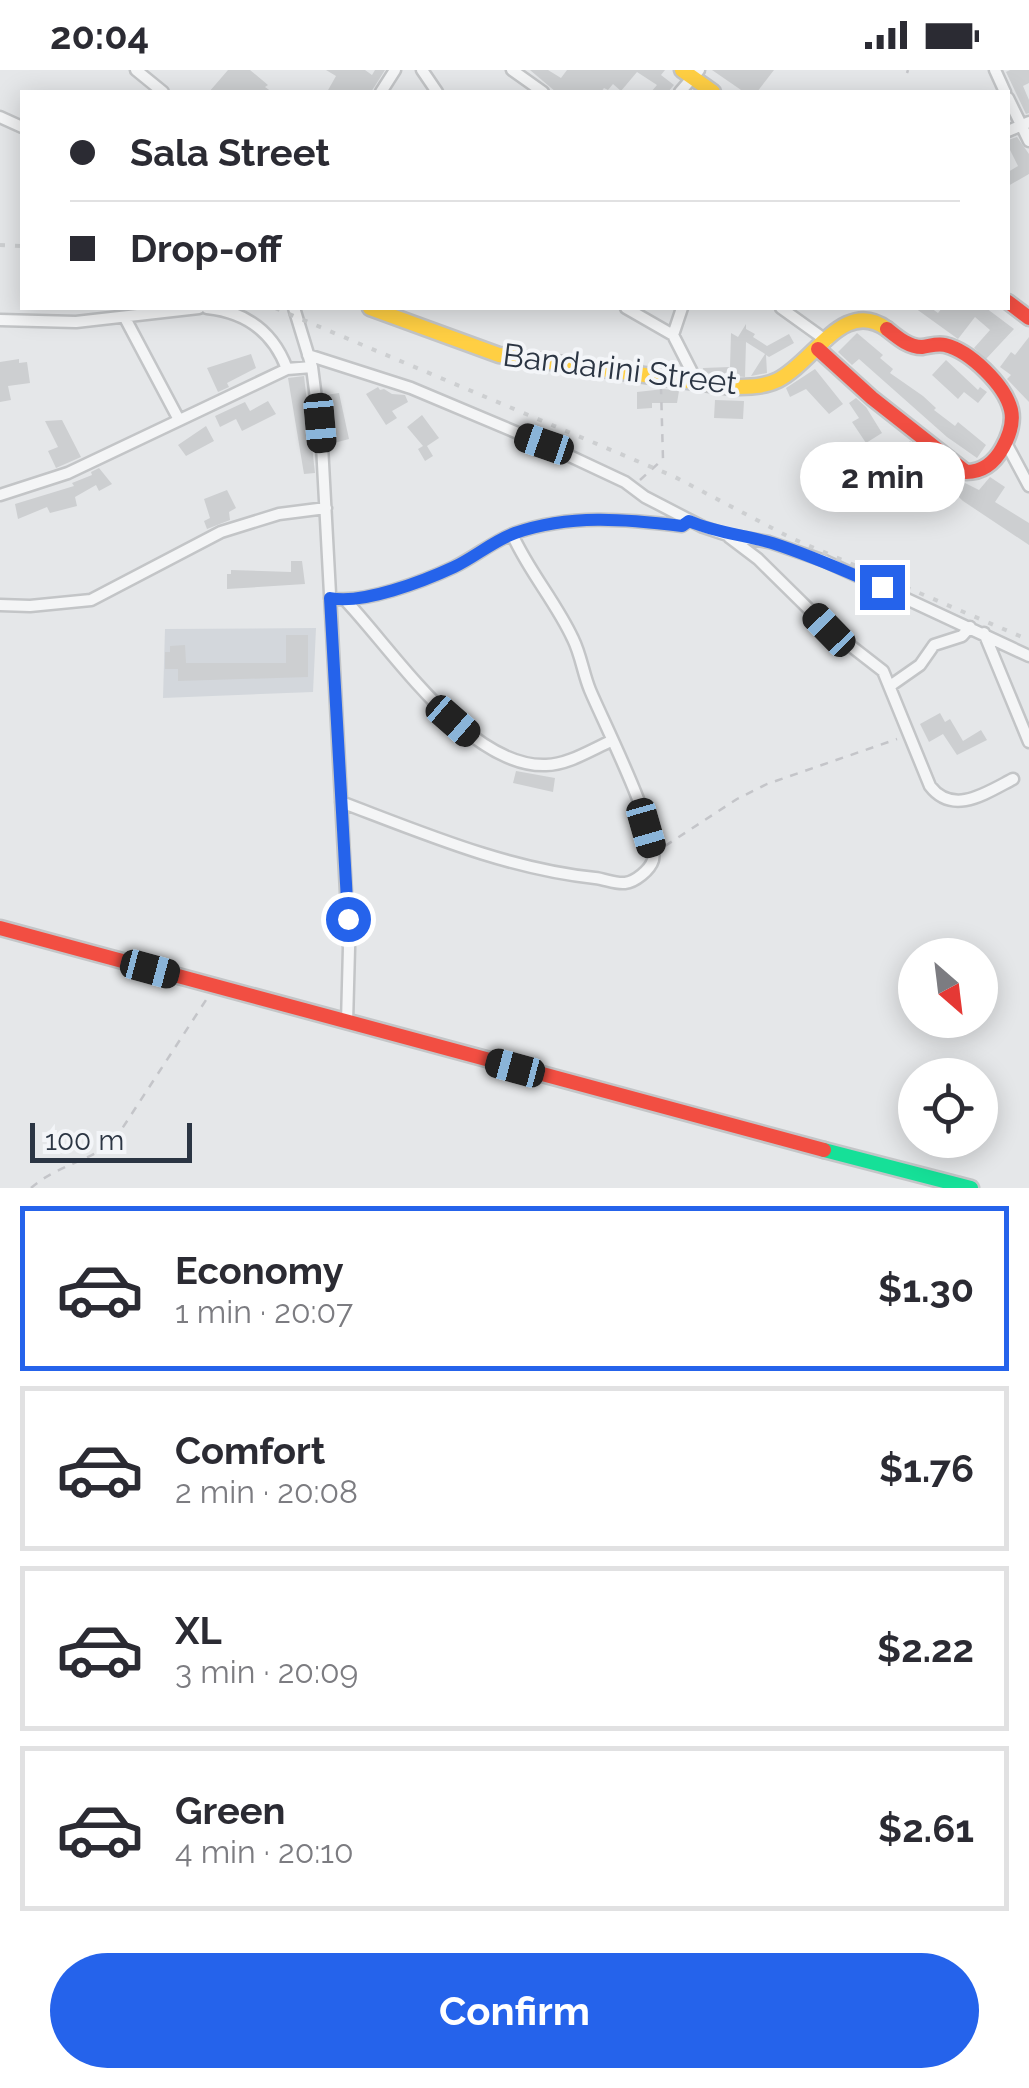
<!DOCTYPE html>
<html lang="en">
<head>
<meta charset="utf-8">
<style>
	body { margin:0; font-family:Raleway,sans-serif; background:#f7f7f7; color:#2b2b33; height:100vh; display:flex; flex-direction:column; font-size:38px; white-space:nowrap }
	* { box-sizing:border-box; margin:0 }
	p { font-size:32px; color:#7c7c81 }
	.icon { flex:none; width:55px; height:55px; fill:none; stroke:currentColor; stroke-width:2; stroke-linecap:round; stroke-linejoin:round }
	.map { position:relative; height:1118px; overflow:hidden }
	.panel { display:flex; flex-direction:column; background:#fff; flex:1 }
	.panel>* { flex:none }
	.guide { position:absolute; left:20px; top:20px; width:990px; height:220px; border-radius:0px; box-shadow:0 5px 25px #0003; display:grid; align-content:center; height:220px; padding:0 50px; background:#fff }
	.needle { width:65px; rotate:152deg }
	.buttons { position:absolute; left:898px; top:868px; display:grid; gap:20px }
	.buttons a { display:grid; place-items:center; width:100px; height:100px; border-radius:50%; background:#fff; box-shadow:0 5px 25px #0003; font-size:50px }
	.scale { position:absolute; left:30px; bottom:25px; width:162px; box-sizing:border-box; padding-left:10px; border:5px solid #2b3543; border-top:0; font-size:28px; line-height:35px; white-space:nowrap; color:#2b3543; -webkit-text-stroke:8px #f3f5f8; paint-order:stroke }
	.end { position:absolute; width:45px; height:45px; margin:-22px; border:12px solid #2563eb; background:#fff; box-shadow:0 0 0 5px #fff }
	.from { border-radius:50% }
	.bubble { position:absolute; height:70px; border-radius:35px; background:#fff; box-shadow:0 5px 25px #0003; font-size:32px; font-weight:700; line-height:70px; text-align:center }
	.car { position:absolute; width:30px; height:60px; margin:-30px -15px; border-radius:12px; box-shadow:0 0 8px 2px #0007; background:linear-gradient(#222 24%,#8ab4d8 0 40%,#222 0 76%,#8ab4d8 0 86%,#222 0) }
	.guide b { display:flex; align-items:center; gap:35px; height:95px; font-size:38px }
	.guide b+b { border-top:2px solid #e1e1e2 }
	.guide i { width:25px; height:25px; background:#2b2b33 }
	ul { padding:18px 0 0; list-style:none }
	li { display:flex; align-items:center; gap:30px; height:165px; margin:0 20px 15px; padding:0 30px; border:5px solid #e1e1e2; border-radius:0px }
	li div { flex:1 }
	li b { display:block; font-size:38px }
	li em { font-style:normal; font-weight:700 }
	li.selected { border-color:#2563eb }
	li>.icon { width:90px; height:90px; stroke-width:1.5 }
	.primary-button { display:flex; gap:20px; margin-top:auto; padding:20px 50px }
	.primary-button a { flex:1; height:115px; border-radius:60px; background:#2563eb; color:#fff; font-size:40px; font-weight:700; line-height:115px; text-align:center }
	.status { display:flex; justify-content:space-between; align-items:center; height:70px; padding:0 50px; background:#fff; direction:ltr }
	.status svg { height:28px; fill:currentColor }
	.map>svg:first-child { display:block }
	.built { fill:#d3d7dc }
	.building { fill:#cdcfd1 }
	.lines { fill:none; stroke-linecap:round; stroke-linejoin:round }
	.street-casing { stroke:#c3c5c7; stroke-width:15 }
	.fast-casing { stroke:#c3c5c7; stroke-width:19 }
	.slow-casing { stroke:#c3c5c7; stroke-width:19 }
	.jam-casing { stroke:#c3c5c7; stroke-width:19 }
	.path { stroke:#c4c5c9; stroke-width:2.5; stroke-dasharray:8 8; stroke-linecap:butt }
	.street { stroke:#f4f5f6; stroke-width:10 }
	.fast { stroke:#16e098; stroke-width:14 }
	.slow { stroke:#ffcf43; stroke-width:14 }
	.jam { stroke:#f24e42; stroke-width:14 }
	.rail { stroke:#cdcfd1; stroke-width:4; stroke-dasharray:5 10; stroke-linecap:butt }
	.route { stroke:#2563eb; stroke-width:12 }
	.labels { text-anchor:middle; stroke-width:8; stroke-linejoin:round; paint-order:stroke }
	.street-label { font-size:32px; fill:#2b3543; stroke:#f3f5f8 }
</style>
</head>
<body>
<div class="status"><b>20:04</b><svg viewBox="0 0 49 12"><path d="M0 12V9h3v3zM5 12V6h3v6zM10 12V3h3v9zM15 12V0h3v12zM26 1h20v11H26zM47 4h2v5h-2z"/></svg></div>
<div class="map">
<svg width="1029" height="1118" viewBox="0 0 1029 1118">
	<rect width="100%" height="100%" fill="#e5e7e9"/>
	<path class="built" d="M316,558L313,622L163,628L165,559Z"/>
	<path class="building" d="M228,0H250L268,15L265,17L272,22H209Z
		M326,0H365L372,5L375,0H385L371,22H327L336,6Z
		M530,0H548L561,8L567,0H665L661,5L674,15L668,22H651L657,15L637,2L621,21L613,14L608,20L604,18L601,22H556Z
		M712,0H774L757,22H744Z
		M1010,0H1029V13L1023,16L1029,30V43L1026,44L1006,2Z
		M1017,67L1029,84V104L1008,116V102L1018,96L1008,76V70Z
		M915,238H931L938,243L942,238H986L1014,259L986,289L974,278L990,260L975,247L958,269Z
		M746,254V259L755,264L753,267L767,276L789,264L794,273L769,287L766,285L767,303L751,306L765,284L746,272L745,307L702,303L703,298L730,297L731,263L738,267Z
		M857,263L883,285L880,288L893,299L890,303L923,326L936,338L934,340L955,356L958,352L986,375L977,388L947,367L859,289L852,295L838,282Z
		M1029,267V332L1007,309L1011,305L1000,297L1011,282L1015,285Z
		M251,284L256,298L227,313L229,317L218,322L207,298Z
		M19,289V293L27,292L30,313L8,316L11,330L0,332V292Z
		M946,290L978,320L980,317L987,322L978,333L964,322L958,329L932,305Z
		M815,299L843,334L829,344L806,319L790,327L786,318Z
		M304,306L315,403L304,404L288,308Z
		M378,317L380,320L384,319L392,324L405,325L408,332L392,341L397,348L386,355L366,324Z
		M664,319L679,321L677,333H652V338L637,339V322Z
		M339,323L349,369L334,373L326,325Z
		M856,328L866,337L882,363L866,373L852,352L859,348L849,333Z
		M715,330L744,331L743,349L714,348Z
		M268,331L276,344L242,361L236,349L220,357L215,346L245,332L250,341Z
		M422,345L439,368L427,376L433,386L425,391L418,379L423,376L407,357Z
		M62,350L81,387L56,398L48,381L58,377L45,351Z
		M206,356L214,371L186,386L178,375Z
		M910,371L959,410L979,420L990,407L1005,417L995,432L1029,453V475L963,431L931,401L929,403L911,391L901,381Z
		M99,398L112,414L99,421L96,415L75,427L77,436L50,443L47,437L18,449L15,434L74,416L72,413L92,405L91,402Z
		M227,420L236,438L229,442L230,450L207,459L204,451L210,448L204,429Z
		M291,491H302L305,514L227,519V504H231V500L291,502Z
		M286,565H308V607L178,611V599H165V582H170V576L185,575L186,593H286Z
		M940,643L945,652L950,649L963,671L981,660L987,670L957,685L943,664L929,672L920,654Z
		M516,701L555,708L553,722L513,713Z"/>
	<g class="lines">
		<g class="street-casing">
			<path id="street" d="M136,0L163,22
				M422,0L437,22
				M512,0L543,22
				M995,0L1005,22
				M381,22L395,0
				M680,22L699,0
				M1008,28L1029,71
				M0,47L22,57
				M1008,61L1029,52
				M207,238C246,242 273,261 287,299
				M294,238L312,297L322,375L349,878L347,953
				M626,238L673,265
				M682,238L673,265L697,312
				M781,238L827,271
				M125,248L178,348
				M0,250L76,252L199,238
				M308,285L411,318L544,374L625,412L645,427L703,457L727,465L769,472L825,491L1029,586
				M1006,373L1029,416
				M0,425L68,403L287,299L312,297
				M729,467L758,489L829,559L883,601L930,716C953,746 986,723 1013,709
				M330,528C362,535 424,511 454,497C475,487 493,471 515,463C570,444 625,449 682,456L689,451
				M347,532C394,582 470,698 546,695C567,695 591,680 611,671
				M0,535L30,536L91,530L221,462L279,444L326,438
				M984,563L1029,672
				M890,616L920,595L934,575L962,566L970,557
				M341,732C423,763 507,799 595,808C605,809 615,814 625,813C635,812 650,800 653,790C660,764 602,649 590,620C583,603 581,585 573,569C556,532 529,502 512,464"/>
		</g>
		<g class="fast-casing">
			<path id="fast" d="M824,1080L971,1118"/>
		</g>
		<g class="slow-casing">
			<path id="slow" d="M682,0L713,22
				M370,238L499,285L732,317C748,317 764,317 778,310C815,291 844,227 887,259"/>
		</g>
		<g class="jam-casing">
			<path id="jam" d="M1008,232L1029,248
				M818,279L872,328L966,402C983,402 995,392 1003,377C1009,366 1014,353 1011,340C1005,315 970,281 945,275C937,273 930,276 922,277C908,277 897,267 887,259
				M0,858L824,1080"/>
		</g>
		<path class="path" d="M907,3L908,0
			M640,410L663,389L661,318
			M665,776L737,729L767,714L897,669
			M31,1118C57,1095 91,1091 114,1071L206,930"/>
		<use href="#street" class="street"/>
		<use href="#fast" class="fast"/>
		<use href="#slow" class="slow"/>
		<use href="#jam" class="jam"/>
		<path class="rail" d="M0,175L22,176
			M275,238L675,407L791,468L1029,570"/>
	</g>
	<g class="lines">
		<path class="route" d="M348,849L330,528C362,535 424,511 454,497C475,487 493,471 515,463C570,444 625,449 682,456L689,451C717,463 744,465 772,473C810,485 845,501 882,517"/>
	</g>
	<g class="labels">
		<g class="street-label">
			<text transform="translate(620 299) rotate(7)" y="11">Bandarini Street</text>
		</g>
	</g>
</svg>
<div class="buttons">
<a><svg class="needle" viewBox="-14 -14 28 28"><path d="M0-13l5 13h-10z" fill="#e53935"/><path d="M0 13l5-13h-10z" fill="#7c7c81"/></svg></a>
<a><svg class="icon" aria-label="locate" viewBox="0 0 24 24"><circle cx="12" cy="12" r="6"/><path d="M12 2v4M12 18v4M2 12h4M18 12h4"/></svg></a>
</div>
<div class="scale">100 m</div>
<i class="end from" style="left:348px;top:849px"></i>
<i class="end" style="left:882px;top:517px"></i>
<div class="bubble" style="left:800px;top:372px;width:165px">2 min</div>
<i class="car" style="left:320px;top:353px;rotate:175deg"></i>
<i class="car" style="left:544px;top:374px;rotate:289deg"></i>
<i class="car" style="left:829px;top:560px;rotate:316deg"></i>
<i class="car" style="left:453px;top:651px;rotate:131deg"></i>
<i class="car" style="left:646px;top:758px;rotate:164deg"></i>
<i class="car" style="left:150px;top:899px;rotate:105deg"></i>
<i class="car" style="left:515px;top:998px;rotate:285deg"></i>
<div class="guide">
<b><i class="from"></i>Sala Street</b>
<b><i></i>Drop-off</b>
</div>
</div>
<section class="panel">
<ul>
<li class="selected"><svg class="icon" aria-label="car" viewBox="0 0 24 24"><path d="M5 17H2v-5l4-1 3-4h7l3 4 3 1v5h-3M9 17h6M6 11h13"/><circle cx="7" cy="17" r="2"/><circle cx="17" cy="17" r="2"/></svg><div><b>Economy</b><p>1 min · 20:07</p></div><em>$1.30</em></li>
<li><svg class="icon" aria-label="car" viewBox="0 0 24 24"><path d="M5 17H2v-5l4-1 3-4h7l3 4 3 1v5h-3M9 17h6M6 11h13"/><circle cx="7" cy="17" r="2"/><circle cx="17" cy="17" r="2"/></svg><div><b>Comfort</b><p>2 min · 20:08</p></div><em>$1.76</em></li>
<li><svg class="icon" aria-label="car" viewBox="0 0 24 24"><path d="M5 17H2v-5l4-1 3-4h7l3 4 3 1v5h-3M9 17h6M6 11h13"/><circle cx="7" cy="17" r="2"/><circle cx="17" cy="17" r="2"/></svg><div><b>XL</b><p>3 min · 20:09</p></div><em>$2.22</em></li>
<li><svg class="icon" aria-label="car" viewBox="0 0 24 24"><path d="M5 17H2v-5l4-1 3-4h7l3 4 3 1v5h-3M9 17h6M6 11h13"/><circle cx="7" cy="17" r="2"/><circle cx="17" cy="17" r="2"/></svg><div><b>Green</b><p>4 min · 20:10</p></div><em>$2.61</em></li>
</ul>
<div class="primary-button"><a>Confirm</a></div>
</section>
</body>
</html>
